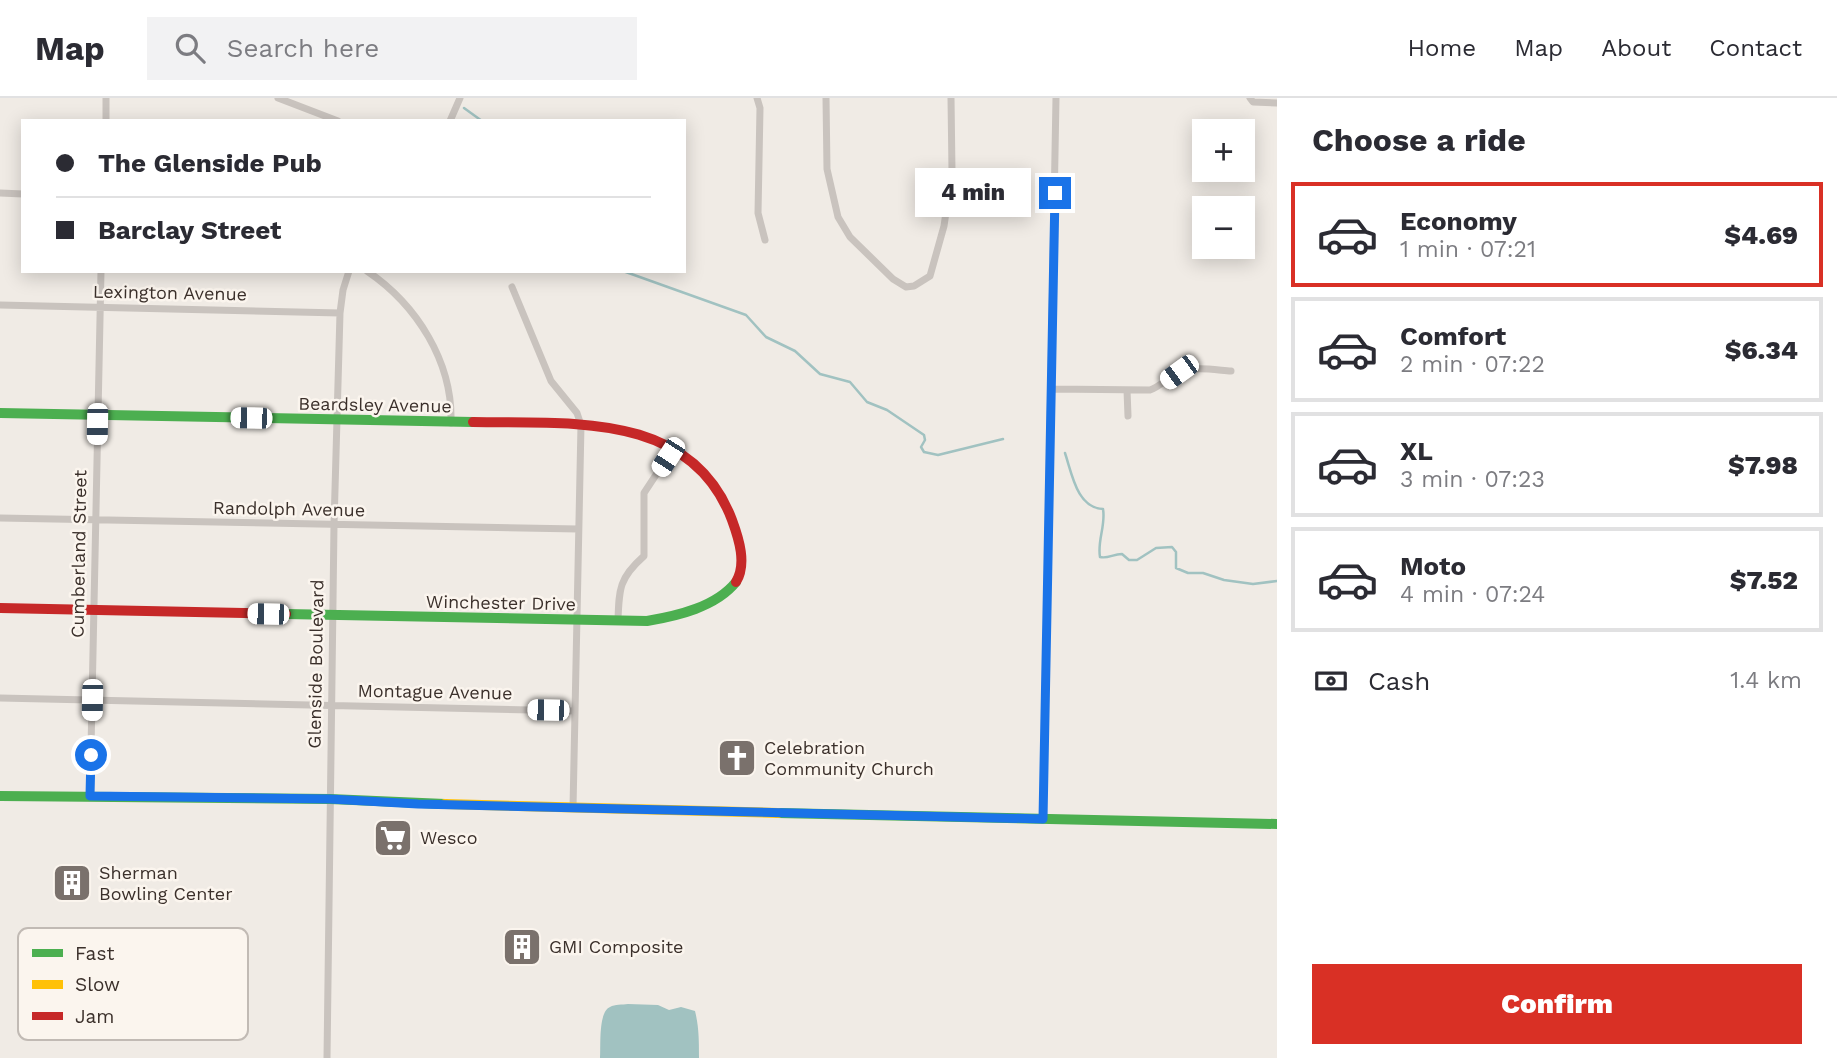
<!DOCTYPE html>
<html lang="en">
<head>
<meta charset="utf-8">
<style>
	body { margin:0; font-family:"Work Sans",sans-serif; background:#f2f2f3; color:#2b2b33; height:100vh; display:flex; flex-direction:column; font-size:26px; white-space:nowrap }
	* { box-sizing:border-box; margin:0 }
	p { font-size:23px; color:#7c7c81 }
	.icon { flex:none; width:38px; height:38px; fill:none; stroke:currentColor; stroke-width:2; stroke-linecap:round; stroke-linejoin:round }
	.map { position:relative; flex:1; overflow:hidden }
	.panel { display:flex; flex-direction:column; background:#fff; width:560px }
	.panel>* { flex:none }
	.banner { position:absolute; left:21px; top:21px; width:665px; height:154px; border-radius:0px; box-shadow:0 4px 18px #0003; display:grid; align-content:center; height:154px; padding:0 35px; background:#fff }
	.controls { position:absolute; left:1192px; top:21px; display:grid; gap:14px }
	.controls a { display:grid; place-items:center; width:63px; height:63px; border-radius:0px; background:#fff; box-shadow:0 4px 18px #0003; font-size:35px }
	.end { position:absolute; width:32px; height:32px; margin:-16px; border:9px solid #1a73e8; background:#fff; box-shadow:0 0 0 4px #fff }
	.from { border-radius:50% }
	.bubble { position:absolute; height:49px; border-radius:0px; background:#fff; box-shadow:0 4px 18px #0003; font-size:23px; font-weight:800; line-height:49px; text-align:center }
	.car { position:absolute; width:21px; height:42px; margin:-21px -10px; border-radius:9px; box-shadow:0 0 5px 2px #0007; background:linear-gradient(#fff 24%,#345 0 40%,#fff 0 76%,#345 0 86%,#fff 0) }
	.banner b { display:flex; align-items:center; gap:24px; height:66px; font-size:26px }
	.banner b+b { border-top:2px solid #e1e1e2 }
	.banner i { width:18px; height:18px; background:#2b2b33 }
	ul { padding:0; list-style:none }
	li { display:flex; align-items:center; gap:21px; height:105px; margin:0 14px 10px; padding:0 21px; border:4px solid #e1e1e2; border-radius:0px }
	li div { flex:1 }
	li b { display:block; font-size:26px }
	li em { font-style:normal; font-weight:800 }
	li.active { border-color:#d93025 }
	li>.icon { width:63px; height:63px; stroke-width:1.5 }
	h2 { padding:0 35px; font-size:32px; line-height:84px }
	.pay { display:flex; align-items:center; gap:18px; height:77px; padding:0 35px; font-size:26px }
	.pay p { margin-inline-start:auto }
	.action { display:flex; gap:14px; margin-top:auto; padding:14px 35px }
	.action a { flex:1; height:80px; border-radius:0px; background:#d93025; color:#fff; font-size:28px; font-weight:800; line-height:80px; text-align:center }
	header { display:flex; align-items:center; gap:42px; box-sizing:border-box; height:98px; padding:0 35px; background:#fff; border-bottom:2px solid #e1e1e2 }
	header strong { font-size:33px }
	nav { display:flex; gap:38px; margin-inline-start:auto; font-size:24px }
	.search { width:490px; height:63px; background:#f2f2f3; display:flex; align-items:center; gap:18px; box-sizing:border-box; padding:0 24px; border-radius:0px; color:#7c7c81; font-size:26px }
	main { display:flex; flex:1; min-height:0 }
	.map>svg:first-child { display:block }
	.water { fill:#a1c2c1 }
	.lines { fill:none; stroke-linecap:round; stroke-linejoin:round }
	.stream { stroke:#a1c2c1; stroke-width:2.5 }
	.street { stroke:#c9c3be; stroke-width:7 }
	.fast { stroke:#4caf50; stroke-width:10 }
	.slow { stroke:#ffc107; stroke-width:10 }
	.jam { stroke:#c62828; stroke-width:10 }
	.route { stroke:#1a73e8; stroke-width:9 }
	.labels { text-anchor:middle; stroke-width:5; stroke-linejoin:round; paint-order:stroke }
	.street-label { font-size:18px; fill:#3b302b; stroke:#fbf5ee }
	.poi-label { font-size:18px; fill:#3b302b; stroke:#fbf5ee; text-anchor:start }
	.key { fill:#fbf5ee; stroke:#c1bab4; stroke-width:2 }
	.key-label { font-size:19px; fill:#3b302b }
</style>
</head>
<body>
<header>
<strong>Map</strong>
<div class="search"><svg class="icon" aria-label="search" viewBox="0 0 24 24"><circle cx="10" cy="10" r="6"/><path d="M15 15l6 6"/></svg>Search here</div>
<nav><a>Home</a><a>Map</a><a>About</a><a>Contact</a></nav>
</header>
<main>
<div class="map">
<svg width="1277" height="960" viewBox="0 0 1277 960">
	<rect width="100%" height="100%" fill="#f0ebe5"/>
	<path class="water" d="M628,906L658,907L669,912L681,909L695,913C699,929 699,943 699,960H600C601,948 598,914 610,909C615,906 622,907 628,906Z"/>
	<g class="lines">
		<path class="stream" d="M464,10L482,23
			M623,173L746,217L766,239L795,253L820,276L850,284L867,304L887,312L924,337L925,342L921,349L924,354L938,357L1003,341
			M1065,355C1072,376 1077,410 1103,411C1106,427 1097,443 1100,459C1108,461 1113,456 1122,456L1129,462H1137L1156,450L1172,449L1176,454V470L1188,475H1203L1224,482L1253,486L1277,483"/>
		<path class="street" d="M278,0L338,23
			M757,0L760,10L758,115L765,142
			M826,0L827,71L838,119L850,139L893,181L906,189L914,188L930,178L944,128L952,73L951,0
			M1250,0L1253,4L1277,5
			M106,23V0
			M450,23L460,0
			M0,95L23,96
			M367,173C417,207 453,264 451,325
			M512,189L551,283L577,315L581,327L573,710
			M0,207L340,215
			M1051,291L1150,292C1161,288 1168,279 1179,274C1193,268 1216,272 1231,273
			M1127,292L1128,318
			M0,420L578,431
			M618,523C619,491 619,480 644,458V395L673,351
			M0,600L574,613
			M90,698L101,173
			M1043,721L1056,0
			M327,960L334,427L340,215L343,192L349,173"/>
		<path class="fast" d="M0,315L473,324
			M286,516L647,523C677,518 716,509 736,484
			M0,698L330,701L445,706
			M778,715L1277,726"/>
		<path class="slow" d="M445,706L778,715"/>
		<path class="jam" d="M473,324C568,326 691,312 732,422C739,441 747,466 736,484
			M0,510L286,516"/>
	</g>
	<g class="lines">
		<path class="route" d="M91,657L90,698L330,701L418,706L1043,721L1055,95"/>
	</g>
	<defs>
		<g id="church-square" transform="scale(2.0125)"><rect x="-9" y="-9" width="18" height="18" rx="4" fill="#7a716c" stroke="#fbf5ee"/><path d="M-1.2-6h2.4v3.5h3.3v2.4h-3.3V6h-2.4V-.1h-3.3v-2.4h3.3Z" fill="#fff"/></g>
		<g id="supermarket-square" transform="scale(2.0125)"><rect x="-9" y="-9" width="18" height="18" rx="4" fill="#7a716c" stroke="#fbf5ee"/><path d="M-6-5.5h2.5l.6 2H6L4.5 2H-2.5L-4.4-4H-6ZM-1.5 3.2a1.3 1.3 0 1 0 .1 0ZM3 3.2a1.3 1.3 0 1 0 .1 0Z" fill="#fff"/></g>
		<g id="building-square" transform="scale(2.0125)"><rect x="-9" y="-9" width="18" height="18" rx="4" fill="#7a716c" stroke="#fbf5ee"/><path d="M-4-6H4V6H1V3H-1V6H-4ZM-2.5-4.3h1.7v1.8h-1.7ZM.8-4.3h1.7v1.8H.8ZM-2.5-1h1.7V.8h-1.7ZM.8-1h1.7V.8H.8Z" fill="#fff"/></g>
	</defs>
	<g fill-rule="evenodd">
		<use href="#church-square" x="737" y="660"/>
		<use href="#supermarket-square" x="393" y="740"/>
		<use href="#building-square" x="72" y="785"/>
		<use href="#building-square" x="522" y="849"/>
	</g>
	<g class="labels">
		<g class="street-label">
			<text transform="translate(170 195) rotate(1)" y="6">Lexington Avenue</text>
			<text transform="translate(375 307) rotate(1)" y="6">Beardsley Avenue</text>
			<text transform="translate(289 411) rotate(1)" y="6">Randolph Avenue</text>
			<text transform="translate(79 456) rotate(-89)" y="6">Cumberland Street</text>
			<text transform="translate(501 505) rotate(1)" y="6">Winchester Drive</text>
			<text transform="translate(316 566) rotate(-89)" y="6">Glenside Boulevard</text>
			<text transform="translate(435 594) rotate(1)" y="6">Montague Avenue</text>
		</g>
		<g class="poi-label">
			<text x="764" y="656">Celebration<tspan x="764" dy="21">Community Church</tspan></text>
			<text x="420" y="746">Wesco</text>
			<text x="99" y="781">Sherman<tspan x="99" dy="21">Bowling Center</tspan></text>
			<text x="549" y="855">GMI Composite</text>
		</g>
	</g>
	<rect x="18" y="830" width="230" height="112" rx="10" class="key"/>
	<rect x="32" y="851" width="31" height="8" fill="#4caf50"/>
	<rect x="32" y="882" width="31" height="9" fill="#ffc107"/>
	<rect x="32" y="914" width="31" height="8" fill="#c62828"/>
	<g class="key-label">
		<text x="75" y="862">Fast</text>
		<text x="75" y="893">Slow</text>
		<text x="75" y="925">Jam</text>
	</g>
</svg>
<div class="controls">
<a>+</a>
<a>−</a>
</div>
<i class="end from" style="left:91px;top:657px"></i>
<i class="end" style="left:1055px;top:95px"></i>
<div class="bubble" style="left:915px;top:70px;width:116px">4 min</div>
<i class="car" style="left:1179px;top:274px;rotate:234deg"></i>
<i class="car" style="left:251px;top:320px;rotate:271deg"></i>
<i class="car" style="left:97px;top:326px;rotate:181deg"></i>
<i class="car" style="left:668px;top:359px;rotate:213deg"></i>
<i class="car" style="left:268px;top:516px;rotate:271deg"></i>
<i class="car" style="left:92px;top:602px;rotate:181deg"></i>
<i class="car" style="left:548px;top:612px;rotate:271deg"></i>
<div class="banner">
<b><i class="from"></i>The Glenside Pub</b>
<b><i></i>Barclay Street</b>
</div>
</div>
<section class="panel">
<h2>Choose a ride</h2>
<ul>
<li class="active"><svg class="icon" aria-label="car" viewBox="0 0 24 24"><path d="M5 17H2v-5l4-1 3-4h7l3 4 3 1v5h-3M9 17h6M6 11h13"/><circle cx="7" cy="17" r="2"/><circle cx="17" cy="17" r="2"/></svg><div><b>Economy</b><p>1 min · 07:21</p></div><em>$4.69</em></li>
<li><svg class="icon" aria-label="car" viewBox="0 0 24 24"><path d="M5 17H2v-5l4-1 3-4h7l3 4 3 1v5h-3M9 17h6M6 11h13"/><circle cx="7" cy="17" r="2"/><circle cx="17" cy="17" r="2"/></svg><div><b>Comfort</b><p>2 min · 07:22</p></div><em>$6.34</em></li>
<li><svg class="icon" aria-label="car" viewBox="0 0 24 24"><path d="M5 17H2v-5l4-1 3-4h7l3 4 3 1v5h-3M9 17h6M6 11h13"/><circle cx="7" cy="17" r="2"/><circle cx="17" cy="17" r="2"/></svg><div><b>XL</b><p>3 min · 07:23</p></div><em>$7.98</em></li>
<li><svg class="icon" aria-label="car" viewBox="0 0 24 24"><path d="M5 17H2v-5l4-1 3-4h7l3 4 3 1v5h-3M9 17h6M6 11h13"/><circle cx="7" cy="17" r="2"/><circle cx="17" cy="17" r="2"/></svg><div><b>Moto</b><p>4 min · 07:24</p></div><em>$7.52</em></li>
</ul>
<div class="pay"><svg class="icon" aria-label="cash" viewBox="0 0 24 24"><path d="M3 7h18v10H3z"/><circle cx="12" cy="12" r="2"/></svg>Cash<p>1.4 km</p></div>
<div class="action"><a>Confirm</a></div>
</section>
</main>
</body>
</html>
